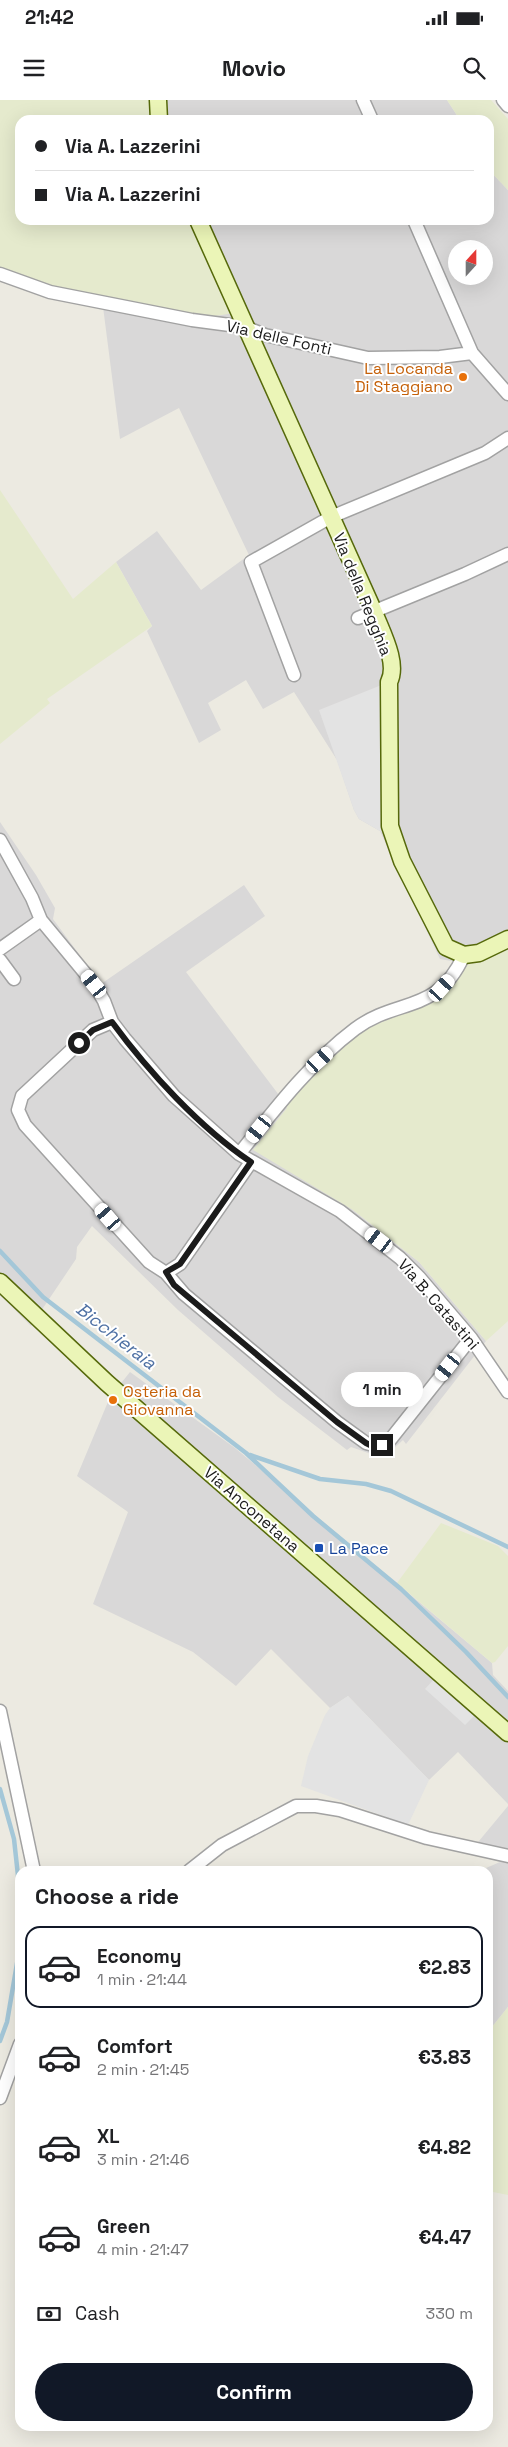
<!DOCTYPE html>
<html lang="en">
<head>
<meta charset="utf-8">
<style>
	body { margin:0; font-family:"Space Grotesk",sans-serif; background:#f2f2f2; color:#202124; height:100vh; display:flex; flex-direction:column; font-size:19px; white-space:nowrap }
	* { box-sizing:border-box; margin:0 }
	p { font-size:16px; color:#757577 }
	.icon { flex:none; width:28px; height:28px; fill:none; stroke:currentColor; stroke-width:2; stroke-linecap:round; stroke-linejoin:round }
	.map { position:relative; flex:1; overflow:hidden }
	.sheet { position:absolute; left:15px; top:1766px; width:478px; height:565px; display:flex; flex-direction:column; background:#fff; border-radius:15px; box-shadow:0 5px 20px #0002 }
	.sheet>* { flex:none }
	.hud { position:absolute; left:15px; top:15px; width:479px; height:110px; border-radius:15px; box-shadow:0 5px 20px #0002; display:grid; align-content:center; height:110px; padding:0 20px; background:#fff }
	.needle { width:32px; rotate:21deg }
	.fabs { position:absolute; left:448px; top:140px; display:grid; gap:10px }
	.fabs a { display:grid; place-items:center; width:45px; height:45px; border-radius:50%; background:#fff; box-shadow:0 5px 20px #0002; font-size:25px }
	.end { position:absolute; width:22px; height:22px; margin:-11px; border:6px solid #1b1b1b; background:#fff; box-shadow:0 0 0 2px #fff }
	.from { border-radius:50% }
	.bubble { position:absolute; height:35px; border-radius:18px; background:#fff; box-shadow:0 5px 20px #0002; font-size:16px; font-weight:700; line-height:35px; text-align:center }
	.car { position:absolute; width:15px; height:30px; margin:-15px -8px; border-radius:6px; box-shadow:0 0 4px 1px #0007; background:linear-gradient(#fff 24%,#345 0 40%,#fff 0 76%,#345 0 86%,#fff 0) }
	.hud b { display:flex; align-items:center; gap:18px; height:48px; font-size:19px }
	.hud b+b { border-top:1px solid #e0e0e0 }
	.hud i { width:12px; height:12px; background:#202124 }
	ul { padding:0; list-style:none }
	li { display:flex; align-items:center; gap:15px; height:82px; margin:0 10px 8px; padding:0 10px; border:2px solid transparent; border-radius:15px }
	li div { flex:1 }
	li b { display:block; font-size:19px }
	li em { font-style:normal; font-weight:700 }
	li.on { border-color:#111827 }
	li>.icon { width:45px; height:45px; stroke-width:1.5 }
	h2 { padding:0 20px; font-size:22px; line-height:60px }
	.pay { display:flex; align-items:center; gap:12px; height:55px; padding:0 20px; font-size:19px }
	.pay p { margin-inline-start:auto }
	.primary-button { display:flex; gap:10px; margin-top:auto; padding:10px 20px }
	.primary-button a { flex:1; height:58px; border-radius:30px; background:#111827; color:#fff; font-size:20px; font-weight:700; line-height:58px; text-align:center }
	.status { display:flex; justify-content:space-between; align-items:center; height:35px; padding:0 25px; background:#fff; direction:ltr }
	.status svg { height:14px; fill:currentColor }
	header { display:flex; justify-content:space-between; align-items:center; height:65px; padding:0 20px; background:#fff; font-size:22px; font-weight:700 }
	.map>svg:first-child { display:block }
	.residential { fill:#d9d8d8; fill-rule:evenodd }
	.farmland { fill:#e5eacd }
	.parking { fill:#e3e3e3 }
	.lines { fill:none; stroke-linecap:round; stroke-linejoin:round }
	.stream { stroke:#a4c7d8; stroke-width:4.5 }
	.street-casing { stroke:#a2a2a2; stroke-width:15 }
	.secondary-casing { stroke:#56690b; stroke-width:19 }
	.street { stroke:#fff; stroke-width:12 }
	.secondary { stroke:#ebf5b7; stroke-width:16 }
	.route { stroke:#1b1b1b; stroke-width:6 }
	.food-dot { fill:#e8710a; stroke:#fff; stroke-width:2 }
	.transit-dot { fill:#1a4fb4; stroke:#fff; stroke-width:2 }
	.labels { text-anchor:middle; stroke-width:4; stroke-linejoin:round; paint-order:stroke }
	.street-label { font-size:16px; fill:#1b1b1b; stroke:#fff }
	.food-label { font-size:16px; fill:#c56008; stroke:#fff; text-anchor:end }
	.transit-label { font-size:16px; fill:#164399; stroke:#fff; text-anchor:start }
	.water-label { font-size:18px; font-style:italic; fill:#4f71a4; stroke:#fff }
</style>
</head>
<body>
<div class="status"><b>21:42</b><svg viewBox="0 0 49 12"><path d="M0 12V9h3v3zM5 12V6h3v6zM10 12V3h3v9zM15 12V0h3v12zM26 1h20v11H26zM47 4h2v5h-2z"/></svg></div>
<header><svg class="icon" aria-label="menu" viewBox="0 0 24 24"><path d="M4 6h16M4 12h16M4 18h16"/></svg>Movio<svg class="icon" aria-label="search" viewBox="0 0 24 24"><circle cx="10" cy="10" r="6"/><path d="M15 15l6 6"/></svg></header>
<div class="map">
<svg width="508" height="2347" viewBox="0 0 508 2347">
	<rect width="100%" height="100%" fill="#eceae1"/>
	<path class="residential" d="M150,0H447L460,20H150Z
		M489,70L508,90V850L468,864L440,859L380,731L359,719L354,710L337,660L294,592L263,609L246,580L208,603L221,630L199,643L147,531L152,526L116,462L157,431L201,490L249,455L179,308L120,339L102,199L192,120H489ZM456,149H484V176H456Z
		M0,722L36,775L55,808L53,819L101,884L244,785L265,816L186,872L288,1007L353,1110L419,1162L486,1241L406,1344L403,1340L391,1351L374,1355L351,1347L347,1350L278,1297L178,1210L92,1126L77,1147L76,1159L31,1226L0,1195Z
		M130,1272L235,1348L492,1563L493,1575L508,1591V1704L458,1652L429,1680L348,1596L330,1608L271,1549L236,1586L193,1552L93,1504L128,1412L77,1376L110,1297Z
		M508,1706V1907L488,1932V1771H479L500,1762L469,1753Z"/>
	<path class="farmland" d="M0,0H150V20H20V120H192L235,213L208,217L75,193L0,168Z
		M447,0H491L508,19V90L489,70V20H460Z
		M0,390L73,499L116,462L152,526L47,599L50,603L0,644Z
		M508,850V1221L486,1241L419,1162L353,1110L253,1050L287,1008L285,1005L353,937L372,926L423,906L459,878L468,864Z
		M441,1423L498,1446L508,1456V1546L495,1562L492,1563L397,1483Z
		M508,1907V2095L488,2091V1932Z"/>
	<path class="parking" d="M389,582L394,739L359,719L354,710L319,610Z
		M434,1579L475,1615L465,1625L425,1589Z
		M348,1596L429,1680L408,1725L301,1686L308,1656L325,1615L330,1608Z"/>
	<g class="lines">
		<path class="stream" d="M0,1151L43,1197L246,1353L313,1416L401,1489L466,1552L508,1597
			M250,1355L320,1379L366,1384L391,1391L508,1447
			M0,1689L14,1739L20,1794
			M0,1941L7,1922L20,1846"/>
		<g class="street-casing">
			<path id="street" d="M363,0L372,20
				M503,0L508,6
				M414,120L472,253L508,294
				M0,174L50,192L192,220L245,227L265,235L368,258L440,257L472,253
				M358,518L465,474L508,454
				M294,575L251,462L331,417L485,353L508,338
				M0,740L32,798L41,820L94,884L104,901L112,922L125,939L174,996L239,1054L340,1111L400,1158L419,1177L471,1238L508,1292
				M0,849L41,820
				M0,860L14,879
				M112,922L93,930L22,996L18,1010L25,1025L149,1162L166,1173L184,1194L337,1322L366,1343L377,1346L390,1340L471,1238
				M239,1054C274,1010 310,963 355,929C398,897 437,915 464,855
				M166,1173L180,1164L251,1062
				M0,1611L34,1771
				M189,1771L222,1745L296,1706H316L340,1710L427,1738L508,1756
				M0,1998L20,1944"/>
		</g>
		<g class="secondary-casing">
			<path id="secondary" d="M158,0L159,20
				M198,120L374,512C381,531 399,563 389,582L390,726L402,761L446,847L464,855L479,853L508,839
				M0,1182L107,1283L508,1633"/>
		</g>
		<use href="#street" class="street"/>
		<use href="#secondary" class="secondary"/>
	</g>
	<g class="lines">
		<path class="route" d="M79,943L93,930L112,922C148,971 200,1028 251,1062L180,1164L166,1172L174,1185L337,1322L366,1343L372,1346L382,1345"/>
	</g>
	<g class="food-dot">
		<circle cx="463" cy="277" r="5"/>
		<circle cx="113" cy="1300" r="5"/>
	</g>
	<rect class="transit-dot" x="314" y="1443" width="10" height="10" rx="2.5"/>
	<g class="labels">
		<g class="street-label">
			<text transform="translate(279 237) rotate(13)" y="6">Via delle Fonti</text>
			<text transform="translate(363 494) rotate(68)" y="6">Via della Regghia</text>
			<text transform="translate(439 1204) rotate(49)" y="6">Via B. Catastini</text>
			<text transform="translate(252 1409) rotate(41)" y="6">Via Anconetana</text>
		</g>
		<g class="food-label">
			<text x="453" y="274">La Locanda<tspan x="453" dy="18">Di Staggiano</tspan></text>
			<text x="123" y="1297" text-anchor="start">Osteria da<tspan x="123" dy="18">Giovanna</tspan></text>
		</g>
		<g class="transit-label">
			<text x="329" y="1454">La Pace</text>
		</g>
		<g class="water-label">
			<text transform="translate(116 1236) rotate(38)" y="6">Bicchieraia</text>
		</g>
	</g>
</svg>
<div class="fabs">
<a><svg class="needle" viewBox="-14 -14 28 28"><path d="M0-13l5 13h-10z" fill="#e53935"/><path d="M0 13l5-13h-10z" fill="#757577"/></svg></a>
</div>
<i class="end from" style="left:79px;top:943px"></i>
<i class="end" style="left:382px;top:1345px"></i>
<div class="bubble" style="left:341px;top:1272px;width:82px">1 min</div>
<i class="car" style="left:94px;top:884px;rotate:321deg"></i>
<i class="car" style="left:442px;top:888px;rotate:42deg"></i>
<i class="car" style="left:320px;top:960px;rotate:48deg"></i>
<i class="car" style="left:259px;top:1029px;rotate:219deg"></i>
<i class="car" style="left:108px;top:1117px;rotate:319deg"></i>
<i class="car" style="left:379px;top:1140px;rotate:307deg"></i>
<i class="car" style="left:448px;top:1267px;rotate:218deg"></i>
<div class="hud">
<b><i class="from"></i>Via A. Lazzerini</b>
<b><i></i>Via A. Lazzerini</b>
</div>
<section class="sheet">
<h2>Choose a ride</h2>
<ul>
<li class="on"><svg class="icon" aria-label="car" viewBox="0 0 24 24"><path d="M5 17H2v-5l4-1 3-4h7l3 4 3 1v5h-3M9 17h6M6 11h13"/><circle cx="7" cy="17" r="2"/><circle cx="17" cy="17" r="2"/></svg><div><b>Economy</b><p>1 min · 21:44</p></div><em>€2.83</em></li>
<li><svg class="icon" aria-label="car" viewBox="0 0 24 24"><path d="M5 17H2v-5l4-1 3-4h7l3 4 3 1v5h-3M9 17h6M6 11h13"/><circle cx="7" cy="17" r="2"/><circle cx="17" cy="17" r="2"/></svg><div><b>Comfort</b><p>2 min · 21:45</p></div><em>€3.83</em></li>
<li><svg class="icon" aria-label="car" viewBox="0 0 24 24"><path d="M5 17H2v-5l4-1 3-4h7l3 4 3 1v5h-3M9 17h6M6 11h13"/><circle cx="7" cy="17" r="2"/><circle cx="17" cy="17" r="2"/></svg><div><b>XL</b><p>3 min · 21:46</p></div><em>€4.82</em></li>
<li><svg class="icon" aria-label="car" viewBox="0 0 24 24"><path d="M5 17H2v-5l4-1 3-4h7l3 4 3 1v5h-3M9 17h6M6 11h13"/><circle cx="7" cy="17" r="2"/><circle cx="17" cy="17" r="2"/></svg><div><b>Green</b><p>4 min · 21:47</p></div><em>€4.47</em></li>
</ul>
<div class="pay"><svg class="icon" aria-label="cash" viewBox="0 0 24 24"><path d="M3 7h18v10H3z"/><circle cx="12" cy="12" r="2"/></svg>Cash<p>330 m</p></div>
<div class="primary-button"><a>Confirm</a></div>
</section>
</div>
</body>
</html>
